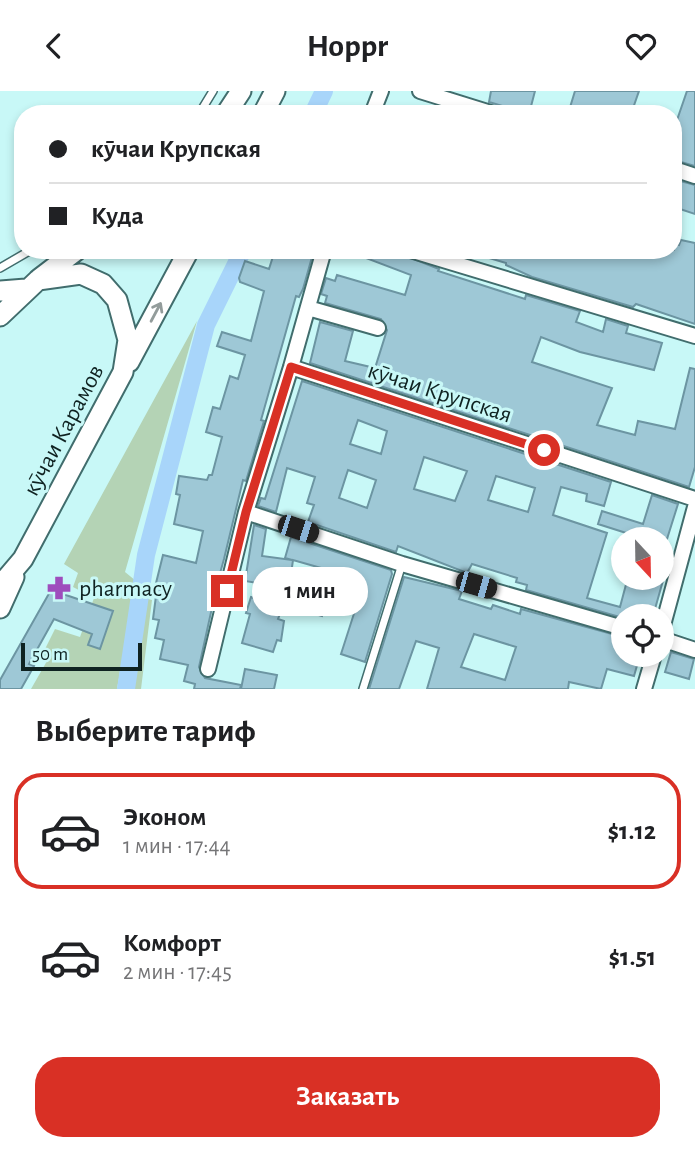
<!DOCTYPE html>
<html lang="ru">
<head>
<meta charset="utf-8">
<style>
	body { margin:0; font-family:"Alegreya Sans",sans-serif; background:#f2f2f2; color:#202124; height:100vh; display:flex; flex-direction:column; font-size:26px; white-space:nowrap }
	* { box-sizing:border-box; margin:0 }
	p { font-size:23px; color:#757577 }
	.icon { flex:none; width:38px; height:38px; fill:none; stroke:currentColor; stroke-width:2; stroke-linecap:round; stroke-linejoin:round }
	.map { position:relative; height:598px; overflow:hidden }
	.side { display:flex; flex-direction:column; background:#fff; flex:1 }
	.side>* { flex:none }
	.top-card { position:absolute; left:14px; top:14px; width:668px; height:154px; border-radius:28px; box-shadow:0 4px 10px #0003; display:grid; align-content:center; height:154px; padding:0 35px; background:#fff }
	.needle { width:46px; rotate:158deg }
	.buttons { position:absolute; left:611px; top:436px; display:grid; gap:14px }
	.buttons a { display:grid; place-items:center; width:63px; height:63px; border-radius:50%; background:#fff; box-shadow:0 4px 10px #0003; font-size:35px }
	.scale { position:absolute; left:21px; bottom:18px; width:121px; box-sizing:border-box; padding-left:7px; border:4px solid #0f2221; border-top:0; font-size:19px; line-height:24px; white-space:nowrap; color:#0f2221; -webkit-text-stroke:5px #c8f8f7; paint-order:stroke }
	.end { position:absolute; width:32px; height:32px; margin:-16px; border:9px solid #d93025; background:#fff; box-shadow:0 0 0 4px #fff }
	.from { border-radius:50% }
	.bubble { position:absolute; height:49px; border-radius:24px; background:#fff; box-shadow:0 4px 10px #0003; font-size:23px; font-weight:600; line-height:49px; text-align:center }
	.car { position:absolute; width:21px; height:42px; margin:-21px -10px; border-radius:9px; box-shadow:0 0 5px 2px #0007; background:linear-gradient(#222 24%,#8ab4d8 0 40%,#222 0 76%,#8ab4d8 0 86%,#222 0) }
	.top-card b { display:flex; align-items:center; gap:24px; height:66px; font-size:26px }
	.top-card b+b { border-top:2px solid #e0e0e0 }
	.top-card i { width:18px; height:18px; background:#202124 }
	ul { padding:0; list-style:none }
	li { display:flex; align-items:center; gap:21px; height:116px; margin:0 14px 10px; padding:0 21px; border:4px solid transparent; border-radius:28px }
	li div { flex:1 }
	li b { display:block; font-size:26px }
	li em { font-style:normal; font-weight:600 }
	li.selected { border-color:#d93025 }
	li>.icon { width:63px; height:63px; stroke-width:1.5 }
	h2 { padding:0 35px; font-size:32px; line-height:84px }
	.button { display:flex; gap:14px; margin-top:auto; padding:14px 35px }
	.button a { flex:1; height:80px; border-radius:28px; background:#d93025; color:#fff; font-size:28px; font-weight:600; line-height:80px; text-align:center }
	header { display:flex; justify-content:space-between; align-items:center; height:91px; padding:0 35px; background:#fff; font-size:32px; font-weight:600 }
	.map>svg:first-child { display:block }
	.green { fill:#b4d3b5 }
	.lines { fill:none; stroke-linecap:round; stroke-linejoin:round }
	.canal { stroke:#a8d5fa; stroke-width:18 }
	.building { fill:#9ec8d6; stroke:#6c95a2; stroke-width:2; fill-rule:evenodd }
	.lane-casing { stroke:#416d6d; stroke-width:10 }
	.street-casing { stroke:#416d6d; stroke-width:18 }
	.secondary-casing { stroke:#416d6d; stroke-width:23 }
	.lane { stroke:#fff; stroke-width:7 }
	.street { stroke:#fff; stroke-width:14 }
	.secondary { stroke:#fff; stroke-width:19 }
	.oneway { stroke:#939c9b }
	.route { stroke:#d93025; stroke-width:9 }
	.labels { text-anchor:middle; stroke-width:6; stroke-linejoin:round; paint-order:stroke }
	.street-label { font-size:24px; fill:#0f2221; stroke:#c8f8f7 }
	.poi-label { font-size:24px; fill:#0f2221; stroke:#c8f8f7; text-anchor:start }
</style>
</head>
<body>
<header><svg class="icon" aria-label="back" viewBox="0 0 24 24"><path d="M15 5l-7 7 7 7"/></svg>Hoppr<svg class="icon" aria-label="heart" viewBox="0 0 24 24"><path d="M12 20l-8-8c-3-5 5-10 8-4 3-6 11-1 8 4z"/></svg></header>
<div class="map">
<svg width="695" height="598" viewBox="0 0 695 598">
	<rect width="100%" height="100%" fill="#c8f8f7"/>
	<path class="green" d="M197,230L125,481L136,490L117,598H31L47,570L41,566L55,538L80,546L94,507L73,496L78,482L64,473Z
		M144,507L152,509L141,598H131Z"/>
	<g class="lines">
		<path class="canal" d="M313,23L324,0
			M126,598L146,464L206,234L243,159"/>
	</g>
	<path class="building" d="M491,0H535L529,23L489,11Z
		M575,0H639L631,23H568Z
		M687,0H695V75L674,69V28L677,29Z
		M677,89L695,94V123L674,116Z
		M681,149L695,152V233L636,213L633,216L532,186L506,174V172L476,163L477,159H674V152L679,154Z
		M275,159H314L303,198L299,206L296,205L261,329L264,330L246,390L243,389L224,468L219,486H215L213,492L217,494L199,576L205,587L241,594L240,598H194L195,593L184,590L188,574L160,568L164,549L155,547L159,529L153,528L156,505L153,504L163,464L196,472L203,440L174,433L180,404L176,403L179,385L207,389L209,384H212L222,346L206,341L213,316L220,318L230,285L238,288L245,264L217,255L222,241L251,250L264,200L240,191L239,187L245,170L269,178Z
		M345,159H391L439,178L438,180L525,208L526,204L580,220L576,231L603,241L606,228L628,235L626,242L662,252L654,279L580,261L541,246L532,271L612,297L597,334L635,344L638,330L675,338L690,277L695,278V376L689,396L310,272L320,231L353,240L345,270L375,277L387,239L381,228L325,212L327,205L321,203L326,187L335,190L337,184L405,204L411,184Z
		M302,290L611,391L604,415L586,410L587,403L561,396L553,424L607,442L587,507L620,516L628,486H664L653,525L623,527L526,499L527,494L516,491L517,487L472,473L467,482L398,455L396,461L308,431L314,414L307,412L315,386L287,377L276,421L258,415L261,407L265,408ZM358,329L387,340L381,363L350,353ZM424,366L467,380L455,410L414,398ZM348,379L376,389L367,417L339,407ZM496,385L535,397L528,421L488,409Z
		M652,404L678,413L667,448H645L598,433L602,420L643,433Z
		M254,434L266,438L262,465L292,469L285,467L291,446L391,479L392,483L365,571L341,563L359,507L330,498L322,525L308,521L321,477L293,469L289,497L245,490Z
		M404,486L462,500L459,508L491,518L493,514L520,523L521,518L623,546V564H640L634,585L607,578L601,598L569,591L568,598H427L439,557L416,550L399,598H369ZM474,543L516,556L505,589L461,576Z
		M51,499L113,520L100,558L88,554L92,543L54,528L29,573L34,575L21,598H0V589Z
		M251,506L282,518L278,528L284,530L281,550L277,549L273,561L242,552L250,523L246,522Z
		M671,561L694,568L689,588L665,581Z
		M245,578L277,584L274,598H241Z"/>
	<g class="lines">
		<g class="lane-casing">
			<path id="lane" d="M199,23L213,0
				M0,177L31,159
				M363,598L402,473"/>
		</g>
		<g class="street-casing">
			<path id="street" d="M420,0L494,23
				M372,23L381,0
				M674,78L695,85
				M410,159L695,245
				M308,217L378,237
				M291,276L695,408
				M246,421L402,473L623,537
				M662,538L695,416
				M662,548L695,559
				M208,578L246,421L291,276L324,159
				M644,598L654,564"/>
		</g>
		<g class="secondary-casing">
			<path id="secondary" d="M226,23L241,0
				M263,23L275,0
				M39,188L77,159
				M0,200L26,198
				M0,225L38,189L81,183L103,193L117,209L128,249L123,281L23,468L0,495
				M129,271L189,159
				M0,517L14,486"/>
		</g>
		<use href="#lane" class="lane"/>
		<use href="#street" class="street"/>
		<use href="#secondary" class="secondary"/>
	</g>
	<defs><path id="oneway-shaft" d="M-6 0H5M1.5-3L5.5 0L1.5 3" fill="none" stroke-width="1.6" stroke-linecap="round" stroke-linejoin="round" transform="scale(1.75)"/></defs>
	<use class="oneway" href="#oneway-shaft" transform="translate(156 221) rotate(-62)"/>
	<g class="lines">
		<path class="route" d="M227,500L246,421L291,276L544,359"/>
	</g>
	<defs>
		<g id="pharmacy-bare" transform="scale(1.89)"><path d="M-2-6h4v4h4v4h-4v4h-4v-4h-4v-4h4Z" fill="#9e4dbd" stroke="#c8f8f7" stroke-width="2.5" paint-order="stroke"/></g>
	</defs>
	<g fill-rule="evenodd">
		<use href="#pharmacy-bare" x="59" y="497"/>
	</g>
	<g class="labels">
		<g class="street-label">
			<text transform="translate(440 301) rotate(18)" y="8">кӯчаи Крупская</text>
			<text transform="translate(63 339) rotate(-62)" y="8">кӯчаи Карамов</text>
		</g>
		<g class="poi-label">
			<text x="79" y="505">pharmacy</text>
		</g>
	</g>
</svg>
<div class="buttons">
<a><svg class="needle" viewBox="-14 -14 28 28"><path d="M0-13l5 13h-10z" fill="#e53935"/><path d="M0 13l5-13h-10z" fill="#757577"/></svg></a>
<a><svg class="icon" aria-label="locate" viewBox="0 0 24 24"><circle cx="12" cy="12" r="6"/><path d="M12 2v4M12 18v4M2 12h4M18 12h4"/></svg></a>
</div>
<div class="scale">50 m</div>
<i class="end from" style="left:544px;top:359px"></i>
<i class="end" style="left:227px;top:500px"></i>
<div class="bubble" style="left:252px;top:476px;width:116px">1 мин</div>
<i class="car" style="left:298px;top:438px;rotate:108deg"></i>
<i class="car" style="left:476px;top:494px;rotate:106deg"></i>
<div class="top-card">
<b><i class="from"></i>кӯчаи Крупская</b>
<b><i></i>Куда</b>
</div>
</div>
<section class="side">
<h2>Выберите тариф</h2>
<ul>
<li class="selected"><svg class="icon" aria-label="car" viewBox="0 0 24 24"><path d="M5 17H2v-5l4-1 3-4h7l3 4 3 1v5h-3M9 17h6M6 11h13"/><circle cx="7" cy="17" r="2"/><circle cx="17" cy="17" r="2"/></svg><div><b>Эконом</b><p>1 мин · 17:44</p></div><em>$1.12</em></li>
<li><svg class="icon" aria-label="car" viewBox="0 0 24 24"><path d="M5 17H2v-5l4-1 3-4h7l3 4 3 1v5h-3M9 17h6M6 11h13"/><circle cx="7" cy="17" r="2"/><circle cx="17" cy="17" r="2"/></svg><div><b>Комфорт</b><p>2 мин · 17:45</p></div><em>$1.51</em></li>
</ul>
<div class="button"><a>Заказать</a></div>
</section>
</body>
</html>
